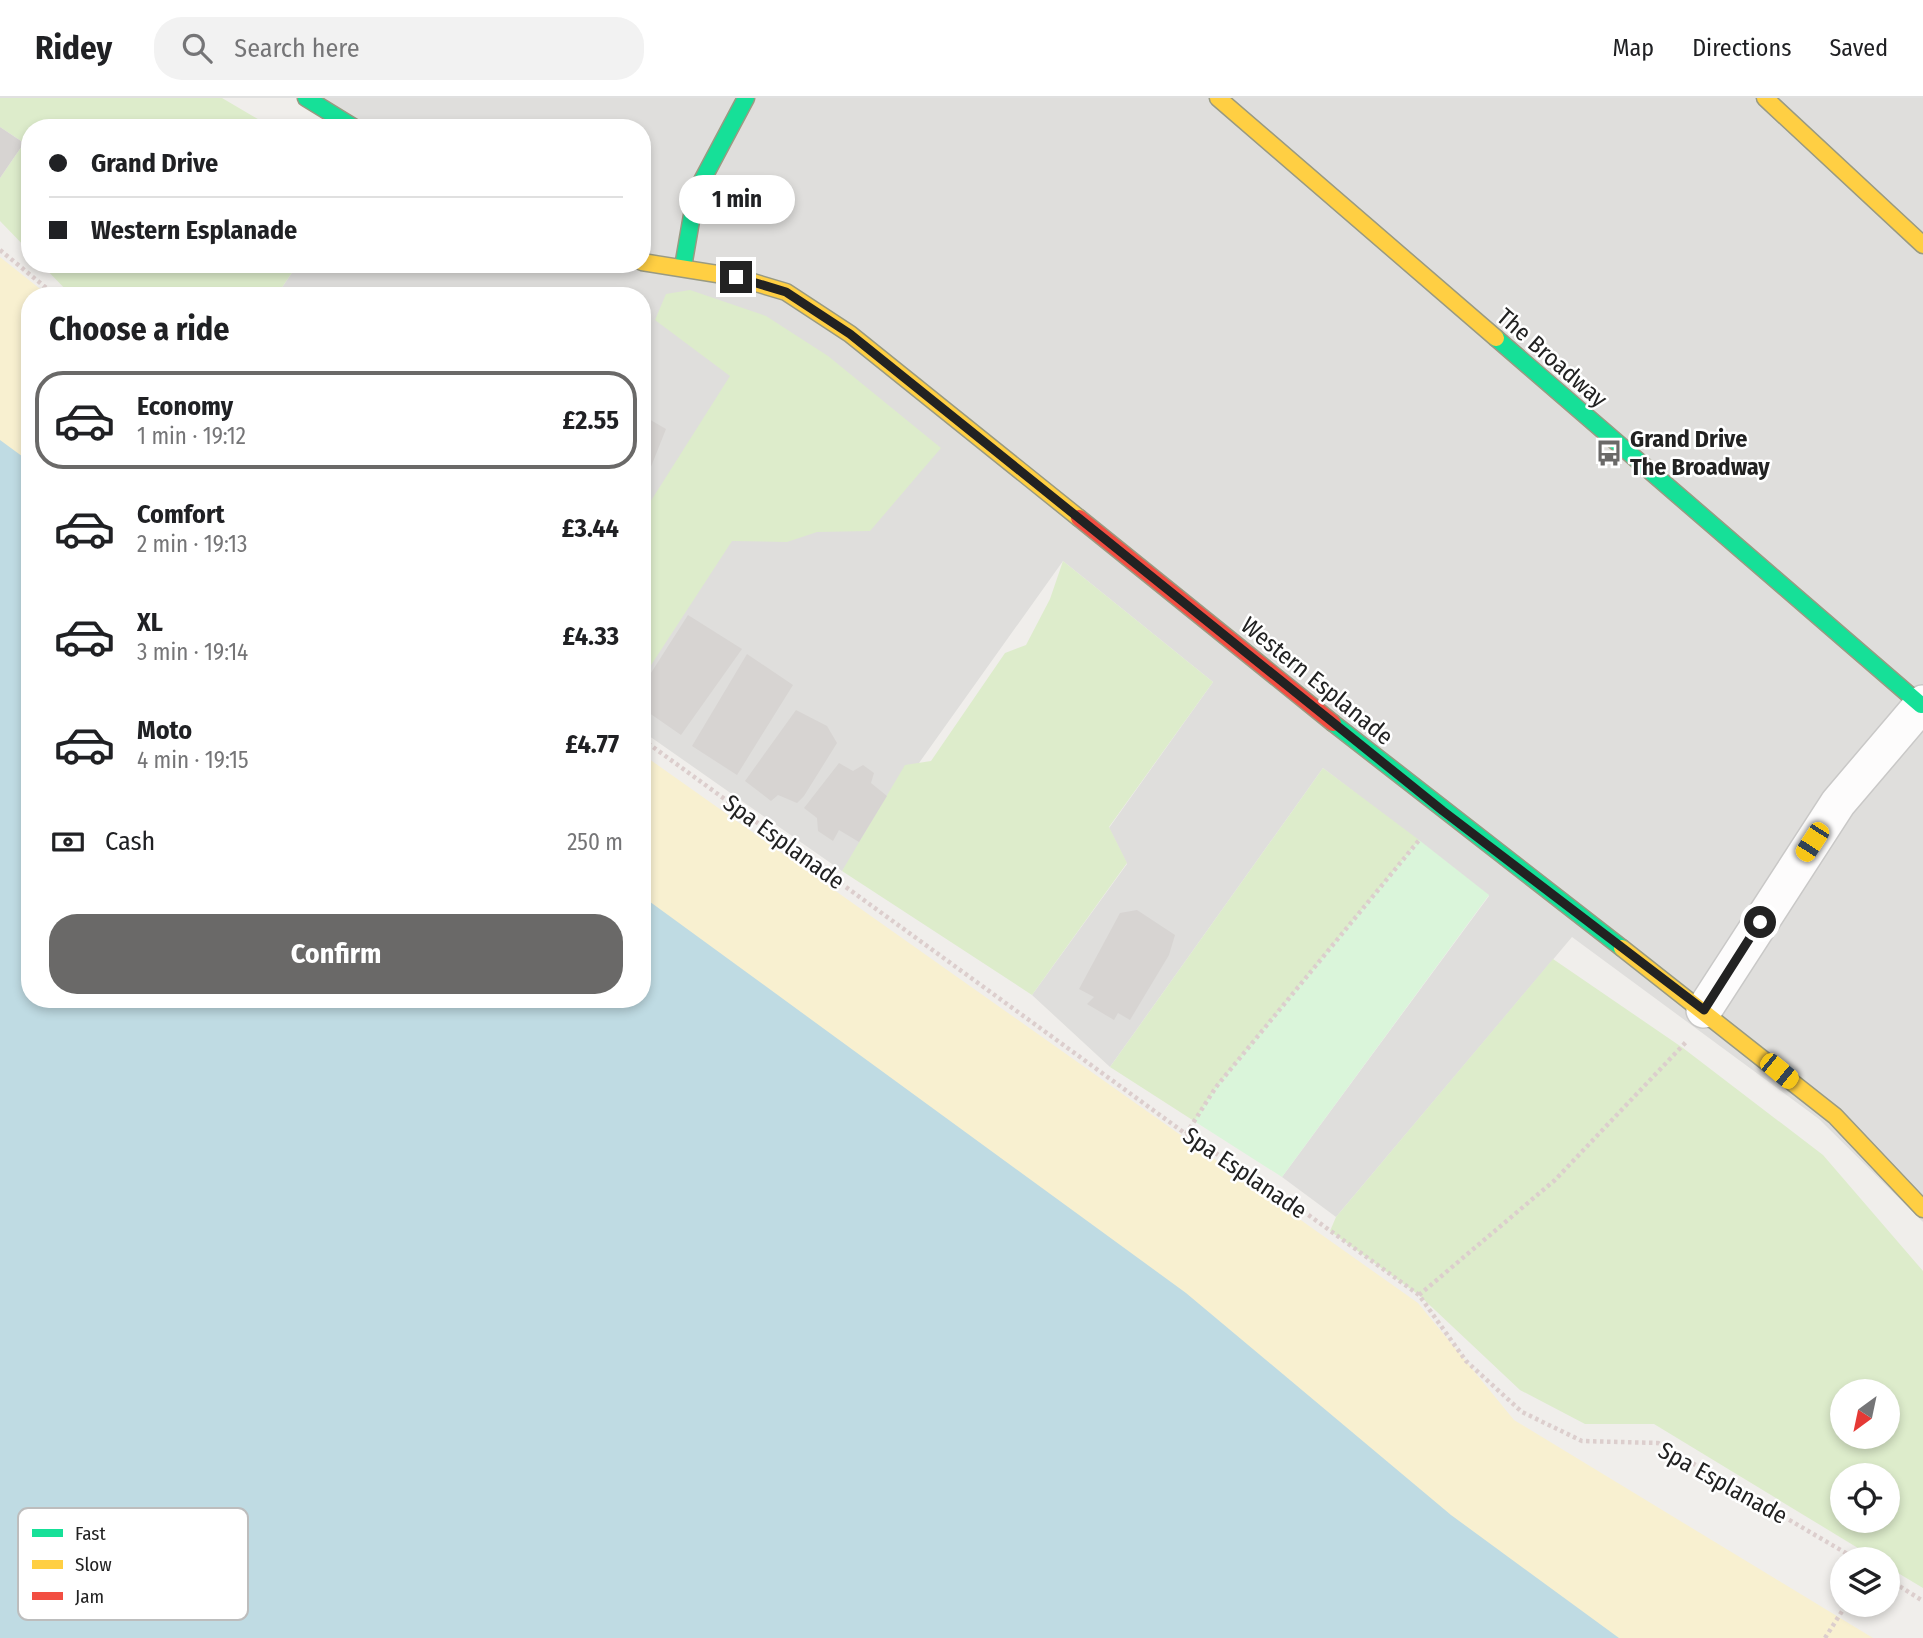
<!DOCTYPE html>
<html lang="en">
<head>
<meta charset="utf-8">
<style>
	body { margin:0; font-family:"Fira Sans Condensed",sans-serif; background:#f2f2f2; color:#202124; height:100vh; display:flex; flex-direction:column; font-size:26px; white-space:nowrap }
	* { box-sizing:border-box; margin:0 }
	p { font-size:23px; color:#757577 }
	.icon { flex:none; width:38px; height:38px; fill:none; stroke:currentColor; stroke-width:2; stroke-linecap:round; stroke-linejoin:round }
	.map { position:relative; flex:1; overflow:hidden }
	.details { position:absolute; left:21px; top:189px; width:630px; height:721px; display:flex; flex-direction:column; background:#fff; border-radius:28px; box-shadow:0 4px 10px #0003 }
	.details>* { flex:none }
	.hud { position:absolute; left:21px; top:21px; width:630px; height:154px; border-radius:28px; box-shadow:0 4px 10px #0003; display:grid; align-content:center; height:154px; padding:0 28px; background:#fff }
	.needle { width:46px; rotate:213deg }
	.fabs { position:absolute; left:1830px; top:1281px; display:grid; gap:14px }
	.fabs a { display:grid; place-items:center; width:70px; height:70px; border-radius:50%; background:#fff; box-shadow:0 4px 10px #0003; font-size:35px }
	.end { position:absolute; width:32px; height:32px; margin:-16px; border:9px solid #222; background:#fff; box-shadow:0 0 0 4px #fff }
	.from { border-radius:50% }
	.bubble { position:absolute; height:49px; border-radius:24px; background:#fff; box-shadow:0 4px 10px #0003; font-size:23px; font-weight:700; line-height:49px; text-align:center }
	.car { position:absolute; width:21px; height:42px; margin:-21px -10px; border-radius:9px; box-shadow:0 0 5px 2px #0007; background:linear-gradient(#f5c518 24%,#345 0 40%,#f5c518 0 76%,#345 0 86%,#f5c518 0) }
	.hud b { display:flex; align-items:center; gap:24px; height:66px; font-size:26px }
	.hud b+b { border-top:2px solid #e0e0e0 }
	.hud i { width:18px; height:18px; background:#202124 }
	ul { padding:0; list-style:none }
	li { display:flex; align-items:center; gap:21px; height:98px; margin:0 14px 10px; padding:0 14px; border:4px solid transparent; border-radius:28px }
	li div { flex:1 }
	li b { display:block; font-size:26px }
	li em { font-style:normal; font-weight:700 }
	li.active { border-color:#6a6968 }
	li>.icon { width:63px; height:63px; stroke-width:1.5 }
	h2 { padding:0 28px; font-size:32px; line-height:84px }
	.pay { display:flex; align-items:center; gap:18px; height:77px; padding:0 28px; font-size:26px }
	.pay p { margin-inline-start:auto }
	.action { display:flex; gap:14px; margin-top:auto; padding:14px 28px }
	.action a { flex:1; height:80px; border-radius:28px; background:#6a6968; color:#fff; font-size:28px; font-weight:700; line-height:80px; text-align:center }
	header { display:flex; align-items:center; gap:42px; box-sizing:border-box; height:98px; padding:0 35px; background:#fff; border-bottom:2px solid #e0e0e0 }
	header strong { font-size:33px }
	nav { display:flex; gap:38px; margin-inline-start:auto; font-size:24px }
	.search { width:490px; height:63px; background:#f2f2f2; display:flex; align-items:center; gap:18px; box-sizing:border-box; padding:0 24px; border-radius:28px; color:#757577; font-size:26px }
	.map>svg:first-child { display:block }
	.residential { fill:#dfdedc }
	.grass { fill:#ddeccb; fill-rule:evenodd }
	.sand { fill:#f8f0d0 }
	.park { fill:#daf5da }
	.water { fill:#bfdbe3 }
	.building { fill:#d7d4d2 }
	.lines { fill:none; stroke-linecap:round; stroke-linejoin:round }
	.street-casing { stroke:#c9c8c7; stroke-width:38 }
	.fast-casing { stroke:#999a82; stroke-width:19 }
	.slow-casing { stroke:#999a82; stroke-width:19 }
	.jam-casing { stroke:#999a82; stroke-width:19 }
	.path { stroke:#dccecd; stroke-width:4.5; stroke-dasharray:3.5 3.5; stroke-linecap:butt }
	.street { stroke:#fdfcfc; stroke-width:35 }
	.fast { stroke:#16e098; stroke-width:16 }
	.slow { stroke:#ffcf43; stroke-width:16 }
	.jam { stroke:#f24e42; stroke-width:16 }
	.route { stroke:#222; stroke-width:9 }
	.labels { text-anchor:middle; stroke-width:5; stroke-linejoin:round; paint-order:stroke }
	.street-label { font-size:24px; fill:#222; stroke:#fff }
	.poi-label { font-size:24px; font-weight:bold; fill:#222; stroke:#fff; text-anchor:start }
	.key { fill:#fff; stroke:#bdbdbd; stroke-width:2 }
	.key-label { font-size:19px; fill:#222 }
</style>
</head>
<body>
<header>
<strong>Ridey</strong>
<div class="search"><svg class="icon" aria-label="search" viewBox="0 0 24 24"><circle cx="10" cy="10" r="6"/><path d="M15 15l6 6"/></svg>Search here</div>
<nav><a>Map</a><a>Directions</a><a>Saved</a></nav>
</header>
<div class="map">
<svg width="1923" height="1540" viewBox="0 0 1923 1540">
	<rect width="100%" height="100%" fill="#f0eeeb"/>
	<path class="residential" d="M319,0H1923V1124L1819,1021L1572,839L1336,1119L1282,1079L1489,798L1323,670L1110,969L1032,897L1127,766L1109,730L1213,584L1063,463L842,773L642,633V198H276L298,166H642V30H369Z"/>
	<path class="grass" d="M0,0H222L273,30H30V154L0,123V80L24,45L0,29Z
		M41,166H298L276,198H72Z
		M690,192L766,218L828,258L941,350L870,433L817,434L787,444L732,443L642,581V417L730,278L655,222L666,196Z
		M1063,463L1213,584L1109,729L1127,765L1032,897L842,773L905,667L931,663L1005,555L1026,547L1050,501Z
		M1323,670L1419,742L1298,890L1194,1023L1110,969Z
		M1553,861L1683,950L1823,1057L1923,1173V1490L1888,1469V1461H1876L1654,1326H1585L1520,1292L1419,1197L1330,1133L1336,1119ZM1843,1293H1888V1339H1843ZM1888,1377V1423H1843V1377Z"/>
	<path class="sand" d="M0,159L49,198H30V471L0,449Z
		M642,656L1418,1205L1514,1322L1873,1540H1449L642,901Z"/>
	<path class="park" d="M1419,742L1489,797L1282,1079L1194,1023L1216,989Z"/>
	<path class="water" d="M0,342L30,364V901H642V798L1186,1195L1451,1417L1619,1540H0Z"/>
	<path class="building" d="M0,29L24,45L0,80Z
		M642,317L666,331L645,384L642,382Z
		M688,517L742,551L681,637L642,610V589Z
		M747,556L793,587L737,677L692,648Z
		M796,612L827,628L837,645L804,698L797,705L778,697L771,703L745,683Z
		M839,665L853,673L863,667L874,675L871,685L887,698L859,744L839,732L833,743L818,733L817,720L804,710Z
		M1137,812L1175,837L1169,857L1130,922L1118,915L1114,922L1087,906L1094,899L1079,891L1120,815Z"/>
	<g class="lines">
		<g class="street-casing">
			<path id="street" d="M1704,912L1838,705L1923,605"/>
		</g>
		<g class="fast-casing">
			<path id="fast" d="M306,0L355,30
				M683,169L696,94L746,0
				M1496,240L1921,607
				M1333,625L1622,850"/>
		</g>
		<g class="slow-casing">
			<path id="slow" d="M1218,0L1496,240
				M1765,0L1923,147
				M642,164L736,179L786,194L850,236L1079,420
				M1622,850L1835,1018L1923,1111"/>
		</g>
		<g class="jam-casing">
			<path id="jam" d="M1079,420L1333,625"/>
		</g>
		<path class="path" d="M0,152L56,198
			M642,641L1186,1036L1285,1100L1419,1197L1466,1263L1522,1314L1582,1343L1658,1345L1856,1461
			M1186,1036L1216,989L1420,741
			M1419,1197L1555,1082L1687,943
			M1888,1481L1923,1503
			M1825,1540L1846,1507"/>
		<use href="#street" class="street"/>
		<use href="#fast" class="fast"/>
		<use href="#slow" class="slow"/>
		<use href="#jam" class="jam"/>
	</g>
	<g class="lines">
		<path class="route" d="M736,179L786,194L850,236L1443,713L1704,912L1760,824"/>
	</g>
	<defs>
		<g id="bus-bare" transform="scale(2.1)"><path d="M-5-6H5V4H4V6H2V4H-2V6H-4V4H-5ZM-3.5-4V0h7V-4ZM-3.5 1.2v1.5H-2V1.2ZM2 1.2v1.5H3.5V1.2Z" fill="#6a6968" stroke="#fff" stroke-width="2.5" paint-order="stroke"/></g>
	</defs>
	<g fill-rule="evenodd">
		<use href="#bus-bare" x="1609" y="355"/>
	</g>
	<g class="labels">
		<g class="street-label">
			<text transform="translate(1552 260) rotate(41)" y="8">The Broadway</text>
			<text transform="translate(1317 583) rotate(39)" y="8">Western Esplanade</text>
			<text transform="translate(784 744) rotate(36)" y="8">Spa Esplanade</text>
			<text transform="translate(1245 1075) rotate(34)" y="8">Spa Esplanade</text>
			<text transform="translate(1723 1385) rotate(29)" y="8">Spa Esplanade</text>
		</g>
		<g class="poi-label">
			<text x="1630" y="349">Grand Drive<tspan x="1630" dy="28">The Broadway</tspan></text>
		</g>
	</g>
	<rect x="18" y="1410" width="230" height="112" rx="10" class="key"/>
	<rect x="32" y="1431" width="31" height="8" fill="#16e098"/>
	<rect x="32" y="1462" width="31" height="9" fill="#ffcf43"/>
	<rect x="32" y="1494" width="31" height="8" fill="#f24e42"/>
	<g class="key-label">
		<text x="75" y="1442">Fast</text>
		<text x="75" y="1473">Slow</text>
		<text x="75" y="1505">Jam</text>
	</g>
</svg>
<div class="fabs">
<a><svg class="needle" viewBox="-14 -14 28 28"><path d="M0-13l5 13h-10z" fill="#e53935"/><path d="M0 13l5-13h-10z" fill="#757577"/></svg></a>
<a><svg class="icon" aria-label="locate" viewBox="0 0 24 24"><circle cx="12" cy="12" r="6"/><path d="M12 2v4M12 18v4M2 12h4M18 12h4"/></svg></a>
<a><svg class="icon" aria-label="layers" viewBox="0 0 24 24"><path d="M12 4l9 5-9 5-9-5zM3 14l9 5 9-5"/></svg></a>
</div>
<i class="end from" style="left:1760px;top:824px"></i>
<i class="end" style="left:736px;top:179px"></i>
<div class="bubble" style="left:679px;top:77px;width:116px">1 min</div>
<i class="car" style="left:1812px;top:744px;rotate:213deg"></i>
<i class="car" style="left:1779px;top:973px;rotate:129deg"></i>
<div class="hud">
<b><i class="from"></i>Grand Drive</b>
<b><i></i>Western Esplanade</b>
</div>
<section class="details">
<h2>Choose a ride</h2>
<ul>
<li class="active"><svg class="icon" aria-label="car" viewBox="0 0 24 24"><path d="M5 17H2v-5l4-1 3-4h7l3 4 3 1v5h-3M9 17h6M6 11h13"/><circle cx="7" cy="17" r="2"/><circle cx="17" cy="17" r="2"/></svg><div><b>Economy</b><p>1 min · 19:12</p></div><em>£2.55</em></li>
<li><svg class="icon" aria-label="car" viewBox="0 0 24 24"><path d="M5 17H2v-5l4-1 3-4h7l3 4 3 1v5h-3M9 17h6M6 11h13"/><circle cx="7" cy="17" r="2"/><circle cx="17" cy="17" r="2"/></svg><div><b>Comfort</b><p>2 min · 19:13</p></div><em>£3.44</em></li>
<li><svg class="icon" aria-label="car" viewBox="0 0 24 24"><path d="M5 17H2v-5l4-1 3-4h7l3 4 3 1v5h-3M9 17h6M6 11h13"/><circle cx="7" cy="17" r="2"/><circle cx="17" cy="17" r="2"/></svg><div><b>XL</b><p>3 min · 19:14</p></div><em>£4.33</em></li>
<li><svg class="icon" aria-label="car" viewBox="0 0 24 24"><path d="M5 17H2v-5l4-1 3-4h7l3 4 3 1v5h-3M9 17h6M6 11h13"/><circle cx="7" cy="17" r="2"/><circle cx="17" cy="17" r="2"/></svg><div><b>Moto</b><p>4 min · 19:15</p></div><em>£4.77</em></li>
</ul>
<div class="pay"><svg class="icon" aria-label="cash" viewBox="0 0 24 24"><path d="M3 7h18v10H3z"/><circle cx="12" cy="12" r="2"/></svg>Cash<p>250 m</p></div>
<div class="action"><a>Confirm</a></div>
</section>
</div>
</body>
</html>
